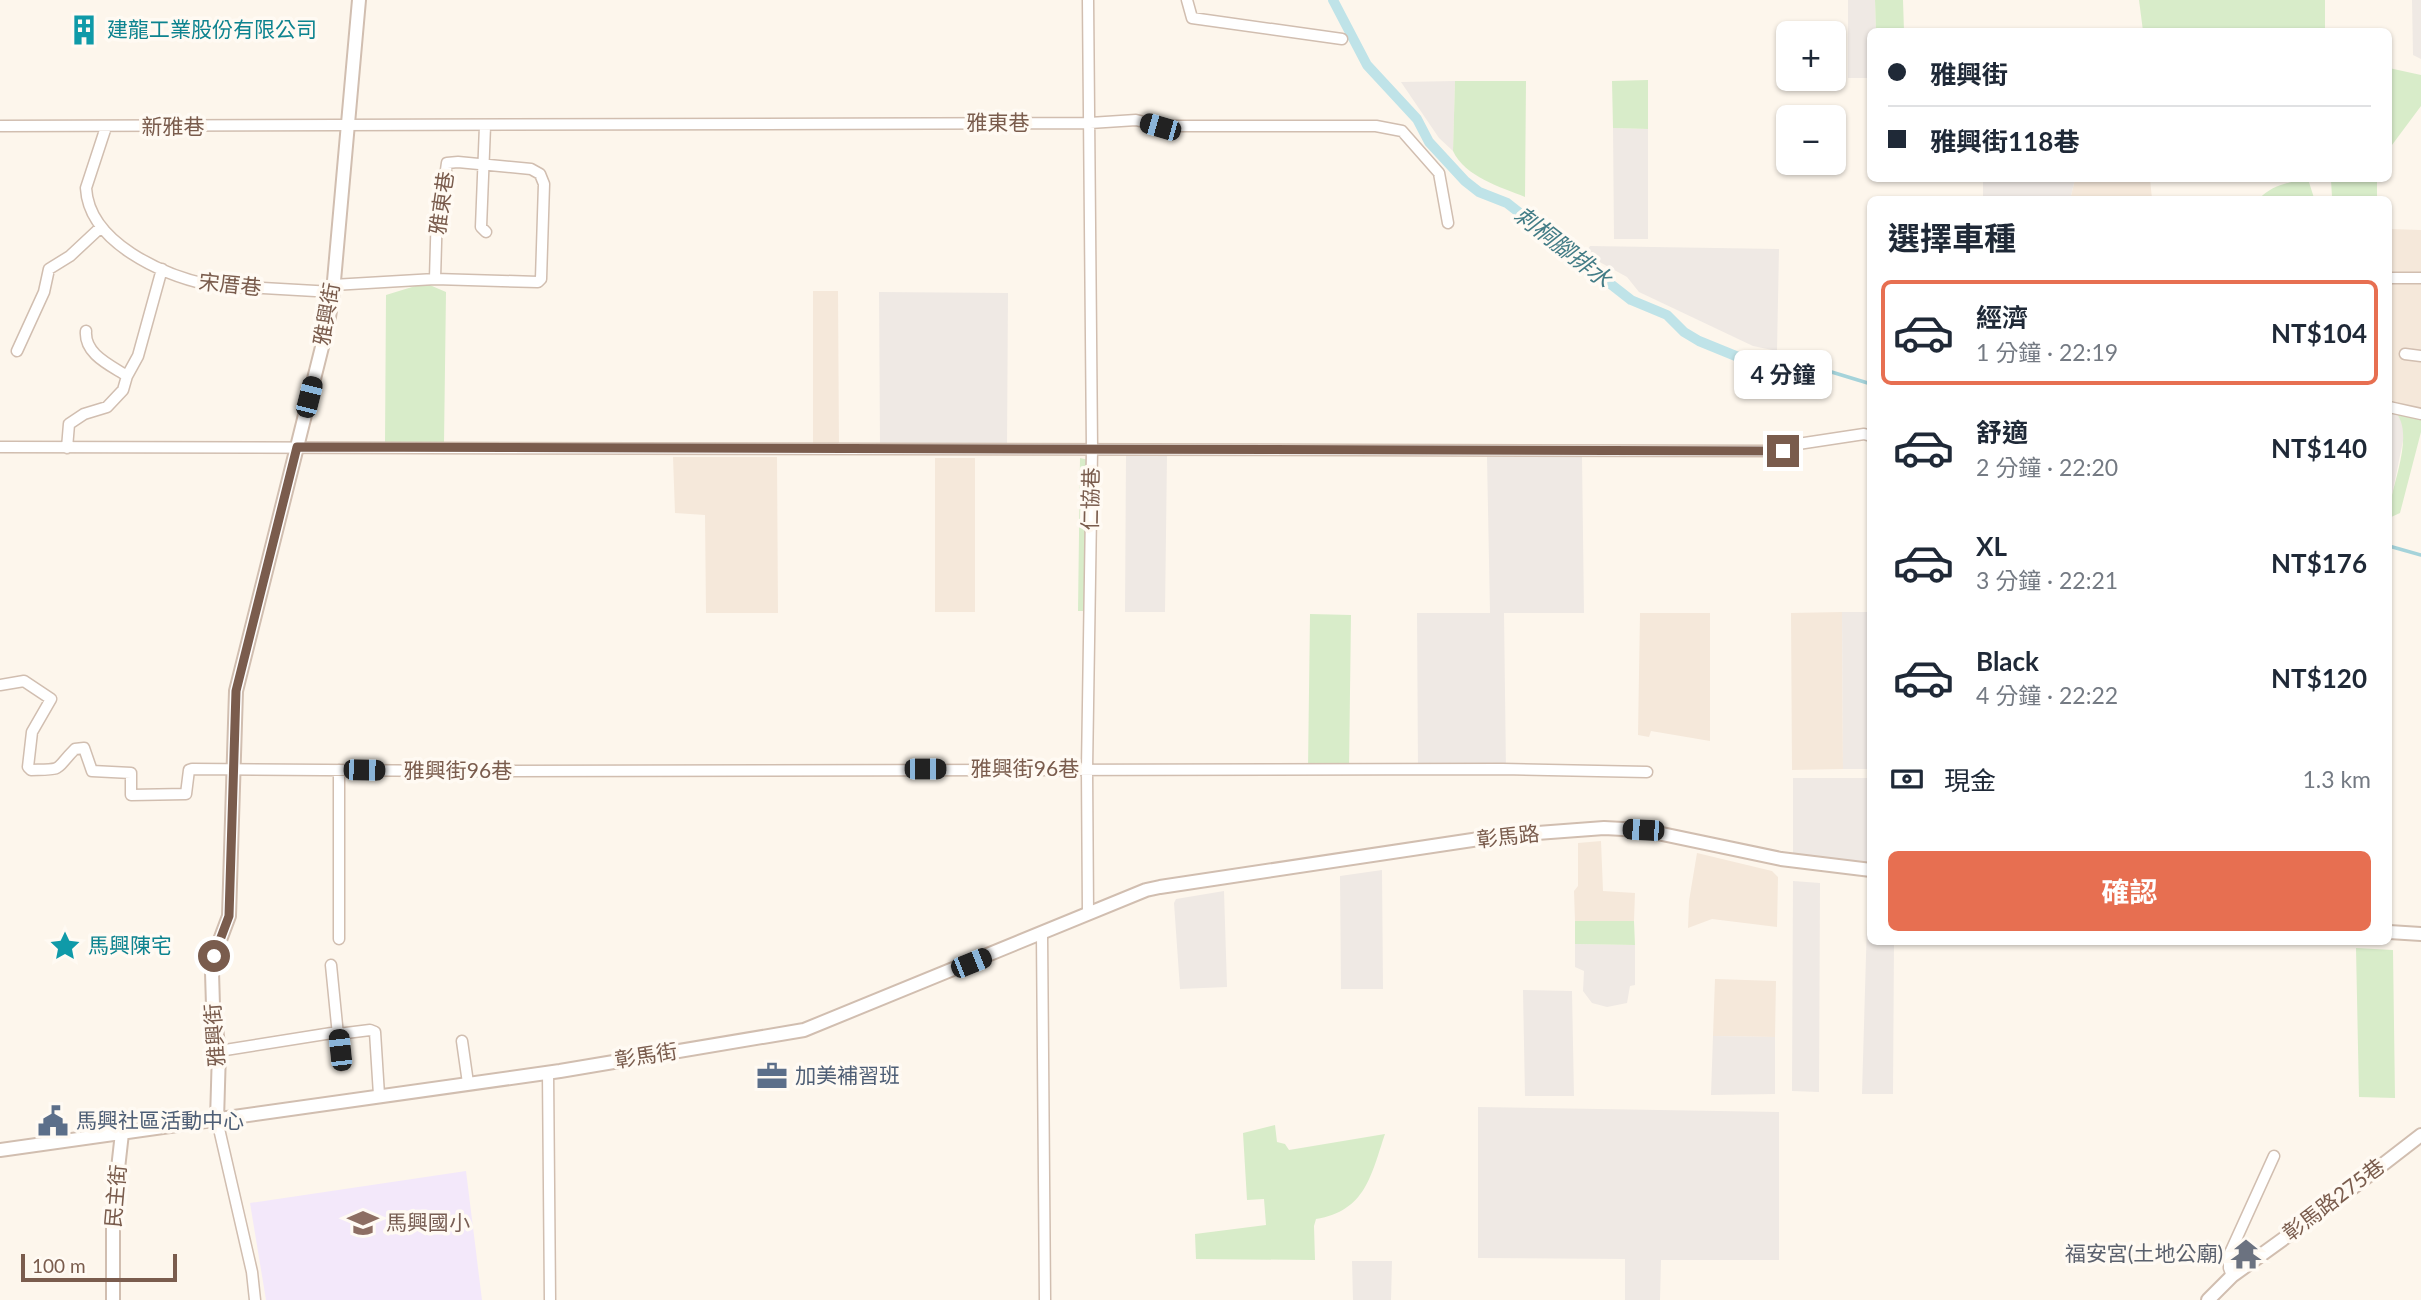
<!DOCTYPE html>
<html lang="zh-TW">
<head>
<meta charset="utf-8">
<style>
	body { margin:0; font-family:Lato,"Noto Sans TC",sans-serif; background:#f2f2f3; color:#1f2937; height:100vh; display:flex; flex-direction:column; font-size:26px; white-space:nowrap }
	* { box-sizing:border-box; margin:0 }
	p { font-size:23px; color:#747a83 }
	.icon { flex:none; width:38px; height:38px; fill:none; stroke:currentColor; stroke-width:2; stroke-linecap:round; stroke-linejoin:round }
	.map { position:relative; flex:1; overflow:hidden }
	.panel { position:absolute; left:1867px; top:196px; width:525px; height:749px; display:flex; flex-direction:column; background:#fff; border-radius:10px; box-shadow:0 2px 5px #0004 }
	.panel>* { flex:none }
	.banner { position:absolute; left:1867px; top:28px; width:525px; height:154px; border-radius:10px; box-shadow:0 2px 5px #0004; display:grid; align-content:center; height:154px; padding:0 21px; background:#fff }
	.controls { position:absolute; left:1776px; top:21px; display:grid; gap:14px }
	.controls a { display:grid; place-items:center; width:70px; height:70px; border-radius:10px; background:#fff; box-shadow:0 2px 5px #0004; font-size:35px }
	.scale { position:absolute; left:21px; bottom:18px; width:156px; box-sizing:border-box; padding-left:7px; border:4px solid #7a5c4d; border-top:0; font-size:19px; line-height:24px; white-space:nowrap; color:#7a5c4d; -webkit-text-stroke:5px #fffaf3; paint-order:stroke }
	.end { position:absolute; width:32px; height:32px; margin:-16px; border:9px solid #7a5c4d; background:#fff; box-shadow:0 0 0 4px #fff }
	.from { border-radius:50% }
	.bubble { position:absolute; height:49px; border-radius:10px; background:#fff; box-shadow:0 2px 5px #0004; font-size:23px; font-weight:700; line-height:49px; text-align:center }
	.car { position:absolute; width:21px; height:42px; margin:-21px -10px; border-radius:9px; box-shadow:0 0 5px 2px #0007; background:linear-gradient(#222 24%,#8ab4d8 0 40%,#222 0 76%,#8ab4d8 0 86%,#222 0) }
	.banner b { display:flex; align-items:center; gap:24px; height:66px; font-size:26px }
	.banner b+b { border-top:2px solid #e0e1e3 }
	.banner i { width:18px; height:18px; background:#1f2937 }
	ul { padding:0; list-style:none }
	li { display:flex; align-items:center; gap:21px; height:105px; margin:0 14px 10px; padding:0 7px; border:4px solid transparent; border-radius:10px }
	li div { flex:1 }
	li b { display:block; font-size:26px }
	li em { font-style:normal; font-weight:700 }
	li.selected { border-color:#e76f51 }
	li>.icon { width:63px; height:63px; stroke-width:1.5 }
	h2 { padding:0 21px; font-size:32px; line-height:84px }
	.pay { display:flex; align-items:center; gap:18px; height:77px; padding:0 21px; font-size:26px }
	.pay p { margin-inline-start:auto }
	.primary-button { display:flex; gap:14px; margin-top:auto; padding:14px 21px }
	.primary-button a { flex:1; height:80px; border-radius:10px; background:#e76f51; color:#fff; font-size:28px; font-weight:700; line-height:80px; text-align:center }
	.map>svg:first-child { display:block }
	.residential { fill:#f5e8da }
	.industrial { fill:#efe9e4 }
	.education { fill:#f3e8fa }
	.green { fill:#d8ecc9 }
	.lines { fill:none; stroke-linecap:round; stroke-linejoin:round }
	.stream { stroke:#a5d3da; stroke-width:3.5 }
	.canal { stroke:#bfe3e8; stroke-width:10 }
	.minor-casing { stroke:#d1beb0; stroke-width:13 }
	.tertiary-casing { stroke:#d1beb0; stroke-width:16 }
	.minor { stroke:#fff; stroke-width:10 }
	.tertiary { stroke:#fff; stroke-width:12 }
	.route { stroke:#7a5c4d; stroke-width:9 }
	.labels { text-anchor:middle; stroke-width:7; stroke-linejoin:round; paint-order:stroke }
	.culture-label { font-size:21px; fill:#0d838f; stroke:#fffaf3; text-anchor:start }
	.street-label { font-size:21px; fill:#7a5c4d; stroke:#fffaf3 }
	.service-label { font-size:21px; fill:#4e5e75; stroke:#fffaf3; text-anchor:start }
	.education-label { font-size:21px; fill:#785e54; stroke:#fffaf3; text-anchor:start }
	.worship-label { font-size:21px; fill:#5b616d; stroke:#fffaf3; text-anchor:end }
	.water-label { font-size:23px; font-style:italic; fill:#437c86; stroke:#fffaf3 }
</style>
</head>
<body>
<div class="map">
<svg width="2421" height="1300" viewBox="0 0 2421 1300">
	<rect width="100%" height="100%" fill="#fdf6ec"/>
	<path class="residential" d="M2075,179H2150L2152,199L2070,200Z
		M2389,229L2421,230V410L2389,403Z
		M813,291H838L839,448L813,449Z
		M673,457H777L778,613H706L705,515L675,513Z
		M935,458H975V612H935Z
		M1842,612L1843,769L1792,770L1791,613Z
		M1640,613H1710V741L1651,731L1649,737L1638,735Z
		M1601,841L1603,891L1635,893L1634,921H1575L1574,891L1578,886V843Z
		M1697,853L1772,871L1778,877L1777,927L1712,919L1688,928L1689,901Z
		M1715,979L1776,981L1775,1037L1713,1036Z"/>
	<path class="industrial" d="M1848,0H1875L1876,31L1871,32V78H1848Z
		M2412,0H2421V59L2413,55Z
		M1455,81L1453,151L1439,138L1401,82Z
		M1613,128L1648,129V239H1614Z
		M1983,179V178L2075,179L2070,200L1983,199Z
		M1590,246L1779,249L1777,351L1753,346L1639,292L1627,277L1585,254Z
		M879,292L1008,293L1007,447L880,448Z
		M2389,413H2396L2402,420L2405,431L2392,495L2389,503Z
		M1126,456H1167L1165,612H1125Z
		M1487,457H1582L1584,613H1504L1506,771L1418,769L1417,613H1490Z
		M1842,612H1871V769H1843Z
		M1793,778H1871V872L1793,861Z
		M1382,870L1383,989H1341L1340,876Z
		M1793,881L1820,883L1819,1092L1792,1091Z
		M1868,887H1871V942H1894L1893,1094H1862Z
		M1224,891L1227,987L1180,989L1174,903L1176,899Z
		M1575,944L1635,945V985L1630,986L1627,1003L1607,1007L1592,1003L1583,991L1584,971L1575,967Z
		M1523,990L1572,991L1574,1096H1525Z
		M1713,1036L1775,1037V1094L1711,1095Z
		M1478,1107L1779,1112V1260H1661L1660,1300H1625V1259L1478,1258Z
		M1352,1261H1392L1391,1300H1353Z"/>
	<path class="education" d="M466,1171L482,1300H266L250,1203Z"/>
	<path class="green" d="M1875,0H1903L1904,31H1876Z
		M2139,0H2325V31H2143Z
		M2389,68L2421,75V106L2389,149Z
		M1648,80V129L1613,128L1612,81Z
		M1455,81H1526L1525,197C1501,187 1465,177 1453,151Z
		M2308,179L2314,198L2332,197L2331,180L2377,179V199H2259C2272,185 2289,182 2308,179Z
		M425,283L446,292L444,443H385L386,295Z
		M2396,413L2421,420V432L2400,513L2389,518V503L2392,495C2397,473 2412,431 2396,413Z
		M1080,458L1089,460L1087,611H1078Z
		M1310,614L1351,615L1349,769H1308Z
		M1575,921H1634L1635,945L1575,944Z
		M2356,948L2393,950L2395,1098L2359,1097Z
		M1275,1125L1277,1142L1285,1144L1289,1150L1385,1134C1371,1175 1366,1211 1316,1219L1314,1226L1315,1260L1196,1259L1195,1234L1266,1225L1264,1199L1247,1200L1243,1133Z"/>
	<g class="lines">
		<path class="stream" d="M1773,365L1825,370L1871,384
			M2389,546L2421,555"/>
		<path class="canal" d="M1333,0L1367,65L1417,119L1429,142L1465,181L1479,192L1507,203L1631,300L1667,315L1684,332L1699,341L1748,361L1773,365"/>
		<g class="minor-casing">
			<path id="minor" d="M1088,0L1092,449L1087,769L1088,914
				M1187,0L1192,18L1342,39
				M0,126L1090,123L1136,120L1160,126H1376L1402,131L1439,173L1448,223
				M485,126L481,227L486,232
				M106,127L86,188C89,243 163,275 209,285L333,292
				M2389,278H2421
				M333,285L435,279L538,282L541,279L544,184L540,174L531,169L458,162L447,163L443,191L437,208L435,279
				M86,331C84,354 110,365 127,376
				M17,351L44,292L49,269L70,256L100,228
				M2405,354L2421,356
				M2389,407L2421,414
				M0,447L1783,451L1798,444L1864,434L1871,436
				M67,448L69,424L84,414L107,407L123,390L127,376L138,356L162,269
				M0,685L24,681L51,699L32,732L28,767L31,770C66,769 53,771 75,749L84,748L92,771L131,773V795L186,794L189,770L192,769L464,771L1502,769L1647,772
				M1042,934L1045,1300
				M339,939V770
				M331,965L341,1065
				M338,1034L370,1030L375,1032L379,1095
				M462,1041L468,1083
				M219,1051L338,1032
				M548,1072L550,1300
				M217,1120L252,1272L255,1300
				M2232,1276L2229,1268V1255L2274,1156"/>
		</g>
		<g class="tertiary-casing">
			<path id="tertiary" d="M2389,932L2421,934
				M217,1120L219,1051L213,1006L212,972L214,956L229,916L236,691L328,323L333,292L359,0
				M0,1150L560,1071L804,1030L1146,890L1160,887L1499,836L1604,828L1643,830L1781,859L1871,870
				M113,1300V1213L122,1133
				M2208,1300L2232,1276L2333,1203L2421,1135"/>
		</g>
		<use href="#minor" class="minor"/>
		<use href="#tertiary" class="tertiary"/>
	</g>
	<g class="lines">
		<path class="route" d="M214,956L229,916L236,691L297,447L1783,451"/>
	</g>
	<defs>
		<g id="building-bare" transform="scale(2.415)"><path d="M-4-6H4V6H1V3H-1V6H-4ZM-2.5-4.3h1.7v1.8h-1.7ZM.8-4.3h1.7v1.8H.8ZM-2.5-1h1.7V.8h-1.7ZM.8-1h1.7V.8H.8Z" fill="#0f9aa8" stroke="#fffaf3" stroke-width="2.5" paint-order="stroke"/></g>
		<g id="sight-bare" transform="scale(2.415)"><path d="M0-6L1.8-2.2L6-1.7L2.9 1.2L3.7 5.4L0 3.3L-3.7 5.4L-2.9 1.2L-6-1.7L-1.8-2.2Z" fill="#0f9aa8" stroke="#fffaf3" stroke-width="2.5" paint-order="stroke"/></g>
		<g id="office-bare" transform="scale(2.415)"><path d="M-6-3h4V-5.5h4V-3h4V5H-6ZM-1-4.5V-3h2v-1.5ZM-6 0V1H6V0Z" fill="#5c6f8a" stroke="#fffaf3" stroke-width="2.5" paint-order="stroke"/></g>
		<g id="civic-bare" transform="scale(2.415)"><path d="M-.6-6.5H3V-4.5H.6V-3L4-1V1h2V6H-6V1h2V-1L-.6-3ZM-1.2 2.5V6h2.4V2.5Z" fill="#5c6f8a" stroke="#fffaf3" stroke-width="2.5" paint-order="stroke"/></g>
		<g id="school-bare" transform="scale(2.415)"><path d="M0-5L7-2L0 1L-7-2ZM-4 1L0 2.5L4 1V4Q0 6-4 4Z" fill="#8d6e63" stroke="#fffaf3" stroke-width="2.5" paint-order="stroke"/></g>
		<g id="temple-bare" transform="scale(2.415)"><path d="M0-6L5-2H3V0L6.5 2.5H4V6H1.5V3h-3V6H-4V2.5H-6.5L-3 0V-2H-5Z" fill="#6b7280" stroke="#fffaf3" stroke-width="2.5" paint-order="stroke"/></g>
	</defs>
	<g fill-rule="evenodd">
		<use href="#building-bare" x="84" y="30"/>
		<use href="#sight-bare" x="65" y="946"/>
		<use href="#office-bare" x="772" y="1076"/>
		<use href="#civic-bare" x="53" y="1121"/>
		<use href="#school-bare" x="363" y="1223"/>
		<use href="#temple-bare" x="2246" y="1254"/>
	</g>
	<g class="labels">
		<g class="culture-label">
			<text x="107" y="37">建龍工業股份有限公司</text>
			<text x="88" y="953">馬興陳宅</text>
		</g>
		<g class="street-label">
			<text x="998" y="130">雅東巷</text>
			<text x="173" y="134">新雅巷</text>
			<text transform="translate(442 203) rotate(-82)" y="7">雅東巷</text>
			<text transform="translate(230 285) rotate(6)" y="7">宋厝巷</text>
			<text transform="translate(327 314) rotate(-80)" y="7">雅興街</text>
			<text transform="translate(1091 499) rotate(-89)" y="7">仁協巷</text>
			<text x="1025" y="776">雅興街96巷</text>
			<text x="458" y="778">雅興街96巷</text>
			<text transform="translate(1508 837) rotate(-6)" y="7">彰馬路</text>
			<text transform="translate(215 1035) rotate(-94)" y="7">雅興街</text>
			<text transform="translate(646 1056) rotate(-9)" y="7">彰馬街</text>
			<text transform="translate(116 1196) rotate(-85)" y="7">民主街</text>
			<text transform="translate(2334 1200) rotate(-37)" y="7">彰馬路275巷</text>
		</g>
		<g class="service-label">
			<text x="795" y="1083">加美補習班</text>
			<text x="76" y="1128">馬興社區活動中心</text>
		</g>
		<g class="education-label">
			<text x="386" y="1230">馬興國小</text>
		</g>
		<g class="worship-label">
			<text x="2223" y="1261">福安宮(土地公廟)</text>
		</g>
		<g class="water-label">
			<text transform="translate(1563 247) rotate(38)" y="8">刺桐腳排水</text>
		</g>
	</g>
</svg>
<div class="controls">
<a>+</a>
<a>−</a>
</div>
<div class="scale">100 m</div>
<i class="end from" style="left:214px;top:956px"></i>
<i class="end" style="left:1783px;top:451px"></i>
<div class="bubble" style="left:1734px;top:350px;width:98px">4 分鐘</div>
<i class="car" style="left:1160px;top:127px;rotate:286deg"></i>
<i class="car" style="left:309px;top:397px;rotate:14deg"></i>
<i class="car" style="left:925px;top:769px;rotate:90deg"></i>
<i class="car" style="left:364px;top:770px;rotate:91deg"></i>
<i class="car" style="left:1643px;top:830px;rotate:273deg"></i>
<i class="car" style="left:971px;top:963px;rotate:68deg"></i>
<i class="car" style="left:340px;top:1050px;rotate:354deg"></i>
<div class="banner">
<b><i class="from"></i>雅興街</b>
<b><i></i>雅興街118巷</b>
</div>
<section class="panel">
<h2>選擇車種</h2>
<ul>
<li class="selected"><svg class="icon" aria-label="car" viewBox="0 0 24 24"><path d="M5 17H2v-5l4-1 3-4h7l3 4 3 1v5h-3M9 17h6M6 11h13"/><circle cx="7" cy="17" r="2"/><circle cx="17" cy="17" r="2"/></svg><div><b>經濟</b><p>1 分鐘 · 22:19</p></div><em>NT$104</em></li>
<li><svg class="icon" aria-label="car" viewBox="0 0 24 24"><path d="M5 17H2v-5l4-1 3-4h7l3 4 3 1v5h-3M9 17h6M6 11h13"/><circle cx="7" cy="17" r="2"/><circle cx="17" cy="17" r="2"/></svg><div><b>舒適</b><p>2 分鐘 · 22:20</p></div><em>NT$140</em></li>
<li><svg class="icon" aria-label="car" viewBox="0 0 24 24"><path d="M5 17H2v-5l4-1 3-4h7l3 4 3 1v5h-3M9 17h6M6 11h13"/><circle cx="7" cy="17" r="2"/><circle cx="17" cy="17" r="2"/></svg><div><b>XL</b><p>3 分鐘 · 22:21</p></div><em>NT$176</em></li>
<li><svg class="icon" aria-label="car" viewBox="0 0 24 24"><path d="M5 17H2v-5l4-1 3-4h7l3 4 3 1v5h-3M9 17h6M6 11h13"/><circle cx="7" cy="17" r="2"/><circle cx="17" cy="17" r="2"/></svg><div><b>Black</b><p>4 分鐘 · 22:22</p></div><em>NT$120</em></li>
</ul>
<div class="pay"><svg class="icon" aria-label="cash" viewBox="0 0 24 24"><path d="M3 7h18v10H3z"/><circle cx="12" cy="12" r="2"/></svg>現金<p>1.3 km</p></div>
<div class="primary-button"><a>確認</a></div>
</section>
</div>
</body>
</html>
